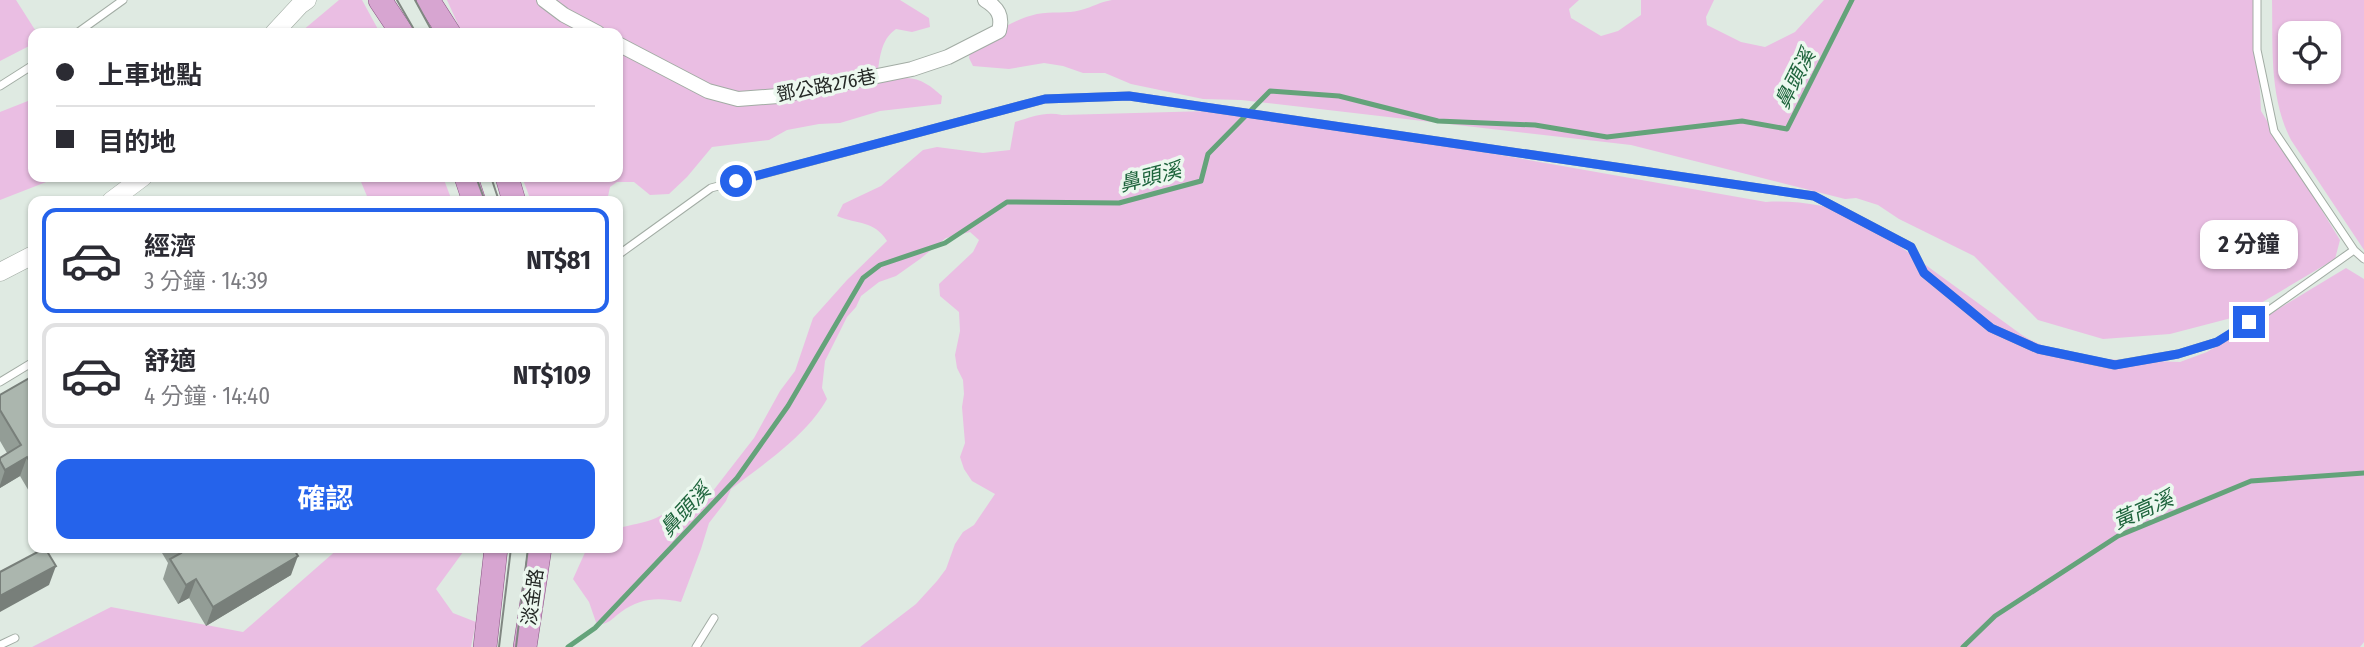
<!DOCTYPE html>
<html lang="zh-TW">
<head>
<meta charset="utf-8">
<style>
	body { margin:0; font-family:"Fira Sans Condensed","Noto Sans TC",sans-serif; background:#f2f2f3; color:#2b2b33; height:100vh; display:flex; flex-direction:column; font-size:26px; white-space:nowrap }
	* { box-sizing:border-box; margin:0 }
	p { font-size:23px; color:#7c7c81 }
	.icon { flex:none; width:38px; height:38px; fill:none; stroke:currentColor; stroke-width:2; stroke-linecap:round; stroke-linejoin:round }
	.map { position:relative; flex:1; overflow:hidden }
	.side { position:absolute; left:28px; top:196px; width:595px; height:357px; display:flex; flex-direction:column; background:#fff; border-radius:14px; box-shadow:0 2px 5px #0004 }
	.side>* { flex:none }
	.guide { position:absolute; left:28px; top:28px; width:595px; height:154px; border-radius:14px; box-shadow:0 2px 5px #0004; display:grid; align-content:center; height:154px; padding:0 28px; background:#fff }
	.buttons { position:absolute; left:2278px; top:21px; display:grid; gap:14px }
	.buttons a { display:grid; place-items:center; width:63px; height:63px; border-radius:14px; background:#fff; box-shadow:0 2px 5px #0004; font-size:35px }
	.end { position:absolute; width:32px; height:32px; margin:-16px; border:9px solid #2563eb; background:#fff; box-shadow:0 0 0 4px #fff }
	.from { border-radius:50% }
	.bubble { position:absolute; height:49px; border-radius:14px; background:#fff; box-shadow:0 2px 5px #0004; font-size:23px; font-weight:700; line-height:49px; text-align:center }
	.guide b { display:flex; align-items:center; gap:24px; height:66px; font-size:26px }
	.guide b+b { border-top:2px solid #e1e1e2 }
	.guide i { width:18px; height:18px; background:#2b2b33 }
	ul { padding:12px 0 0; list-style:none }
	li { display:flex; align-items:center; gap:21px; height:105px; margin:0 14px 10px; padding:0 14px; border:4px solid #e1e1e2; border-radius:14px }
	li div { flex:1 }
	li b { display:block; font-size:26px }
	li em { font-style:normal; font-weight:700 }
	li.current { border-color:#2563eb }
	li>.icon { width:63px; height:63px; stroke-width:1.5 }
	.cta { display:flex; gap:14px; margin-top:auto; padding:14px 28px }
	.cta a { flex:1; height:80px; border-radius:14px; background:#2563eb; color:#fff; font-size:28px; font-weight:700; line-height:80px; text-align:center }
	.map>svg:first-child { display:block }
	.green { fill:#eabee3; fill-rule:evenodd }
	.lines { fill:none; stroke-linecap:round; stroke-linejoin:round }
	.stream { stroke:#64a37a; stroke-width:5 }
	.service-casing { stroke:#a2aca4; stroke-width:9 }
	.minor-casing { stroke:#a2aca4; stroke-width:16 }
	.tertiary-casing { stroke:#a2aca4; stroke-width:19 }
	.primary-casing { stroke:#875281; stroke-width:24 }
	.service { stroke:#fff; stroke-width:7 }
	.minor { stroke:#fff; stroke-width:14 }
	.tertiary { stroke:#fff; stroke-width:18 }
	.primary { stroke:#d7a5d1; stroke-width:23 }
	.tram { stroke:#808782; stroke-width:2 }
	.wall { fill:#939d96 }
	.shaded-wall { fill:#787f7a }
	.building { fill:#abb6ae; stroke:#787f7a; stroke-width:2 }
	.route { stroke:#2563eb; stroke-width:9 }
	.labels { text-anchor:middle; stroke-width:7; stroke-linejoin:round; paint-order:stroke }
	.street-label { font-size:19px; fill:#242825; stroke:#ecf8ef }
	.water-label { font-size:21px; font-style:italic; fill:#1e643c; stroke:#ecf8ef }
</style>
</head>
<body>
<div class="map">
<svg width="2364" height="647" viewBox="0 0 2364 647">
	<rect width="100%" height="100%" fill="#dfeae2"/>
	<path class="green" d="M0,0H16L37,33H33V44L0,61Z
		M339,0H362L380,33H303L302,31Z
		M447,0H900L929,18L930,27L912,32L896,29C880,40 880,59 877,77C888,81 895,79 906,78C921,78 932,87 942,96L941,104L880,111L840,123L819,124L787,130L769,140L712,147L687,177L669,194L650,195L634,182H617L610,187L607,201H531L522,177H618V33H462Z
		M1112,0H1579L1569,9L1571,18L1601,36L1618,31L1641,15V0H1714L1706,17L1707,25L1741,42L1765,47L1795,32L1824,0H2255L2261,111L2340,240L2335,259L2239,316L2170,334L2103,339L2038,320L1974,256L1899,219L1878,205L1856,198L1845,199L1631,145L1241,100L1203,99L1131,84L1105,73H1083L1063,66L1044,63L1009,69L973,66L969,58L970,51C991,35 1011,20 1037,14C1051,11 1068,14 1081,10C1093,7 1099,2 1112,0Z
		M2272,0H2364V250L2291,140C2269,97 2273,48 2272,0ZM2291,33H2329V72H2291Z
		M33,99V177H59L0,200V112Z
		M1245,110L1766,202C1797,200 1833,206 1861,218L2022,335C2038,345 2055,349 2072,358L2180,362L2207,352L2346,268L2364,279V642L2360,647H860L916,604L937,581L946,569L955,544L963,532L974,525L995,494L972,481L964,469L960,457L965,443L962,407L964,394L963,380L957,368L955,355L960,331L959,312L940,296L939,284L973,252L979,240L970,232L946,238L920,259L896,276L879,282L861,296L856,307L847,317L825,361L822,388L827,399C808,434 763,465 731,489L726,501L709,523L701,549L681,602C658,597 640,598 621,612C610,620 611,623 597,625L589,602L573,579L587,548H618V528C630,525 645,523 656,518C674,509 689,499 709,496L754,438L780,391L795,371L813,318L847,280L887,241C874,220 858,225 837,216L843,204L881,186L923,150L937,147L983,153L1010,150L1015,122C1031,117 1046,111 1062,115Z
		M359,177H443L452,201H369Z
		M339,548H466L436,589L453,613L476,622L471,647H32L111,607L243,632Z"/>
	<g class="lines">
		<path class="stream" d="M568,647L595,628L737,478L788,406L863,278L880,265L945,243L1007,202L1119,203L1201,181L1208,154L1270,91L1339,96L1438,121L1535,125L1607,137L1742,121L1787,129L1852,0
			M1963,647L1995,616L2118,536L2251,481L2364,473"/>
		<g class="service-casing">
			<path id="service" d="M2257,0V50L2274,131L2354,250L2364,259
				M77,33L123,0
				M0,86L33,65
				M618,255L711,188L1045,99L1129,96L1814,196L1911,247L1924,273L1991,328L2038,349L2114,365L2178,354L2217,342L2265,313L2354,250
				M0,382L33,362
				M0,645L15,638
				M696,647L714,618"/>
		</g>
		<g class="minor-casing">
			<path id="minor" d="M544,0L564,15L598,33
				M618,44L708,91L738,99L778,96L912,69L948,57L999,31C1003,16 998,8 985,0"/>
		</g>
		<g class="tertiary-casing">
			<path id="tertiary" d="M274,33L300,5L307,0
				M111,201L143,177
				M0,272L33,255"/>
		</g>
		<g class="primary-casing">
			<path id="primary" d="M380,0L402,33
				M428,0L449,33
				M466,177L474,201
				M507,177L514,201
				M485,647L496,548
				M525,647L540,548"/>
		</g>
		<use href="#service" class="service"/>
		<use href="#minor" class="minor"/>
		<use href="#tertiary" class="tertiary"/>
		<use href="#primary" class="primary"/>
		<path class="tram" d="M397,0L416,33
			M415,0L433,33
			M476,177L485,201
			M491,177L499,201
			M499,647L511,548
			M516,647L528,548"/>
	</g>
	<path class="wall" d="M33,376V498L20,476L0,488V458L7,453L0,441V395Z
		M159,548H293L291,575L206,626L189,598L178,604L163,579L168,563Z"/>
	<path class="shaded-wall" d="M27,457L20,476L0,488V485L5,470Z
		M298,556L291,575L206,626L213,607Z
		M56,566L49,585L0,612V596Z
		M196,579L189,598L178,604L186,585Z"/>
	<path class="building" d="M33,376V467L27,457L5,470L0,461V458L21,445L0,410V395Z
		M45,548L56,566L0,596V572Z
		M178,548H293L298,556L213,607L196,579L186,585L170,559L181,553Z"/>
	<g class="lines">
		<path class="route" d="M736,181L1045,99L1129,96L1814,196L1911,247L1924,273L1991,328L2038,349L2115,365L2178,354L2217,342L2249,322"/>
	</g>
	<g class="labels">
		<g class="street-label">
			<text transform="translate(826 85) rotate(-11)" y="7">鄧公路276巷</text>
			<text transform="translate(532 597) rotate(-82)" y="7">淡金路</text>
		</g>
		<g class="water-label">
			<text transform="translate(1795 79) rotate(-63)" y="7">鼻頭溪</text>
			<text transform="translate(1150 177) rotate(-14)" y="7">鼻頭溪</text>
			<text transform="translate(685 510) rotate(-47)" y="7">鼻頭溪</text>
			<text transform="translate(2143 510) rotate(-24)" y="7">黃高溪</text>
		</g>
	</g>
</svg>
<div class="buttons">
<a><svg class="icon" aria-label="locate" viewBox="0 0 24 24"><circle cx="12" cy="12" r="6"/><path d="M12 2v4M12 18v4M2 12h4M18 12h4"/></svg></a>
</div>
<i class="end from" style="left:736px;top:181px"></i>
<i class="end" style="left:2249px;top:322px"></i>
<div class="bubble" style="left:2200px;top:220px;width:98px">2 分鐘</div>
<div class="guide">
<b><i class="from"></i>上車地點</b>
<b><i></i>目的地</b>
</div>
<section class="side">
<ul>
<li class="current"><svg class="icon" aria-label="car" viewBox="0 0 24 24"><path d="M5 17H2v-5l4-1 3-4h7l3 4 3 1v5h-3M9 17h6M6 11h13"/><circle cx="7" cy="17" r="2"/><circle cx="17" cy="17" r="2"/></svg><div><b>經濟</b><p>3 分鐘 · 14:39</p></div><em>NT$81</em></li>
<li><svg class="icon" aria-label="car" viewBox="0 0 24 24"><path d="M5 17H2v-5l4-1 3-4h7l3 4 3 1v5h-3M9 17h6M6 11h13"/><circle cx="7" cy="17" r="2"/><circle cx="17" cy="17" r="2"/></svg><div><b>舒適</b><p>4 分鐘 · 14:40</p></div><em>NT$109</em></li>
</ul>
<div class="cta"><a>確認</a></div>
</section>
</div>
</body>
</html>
